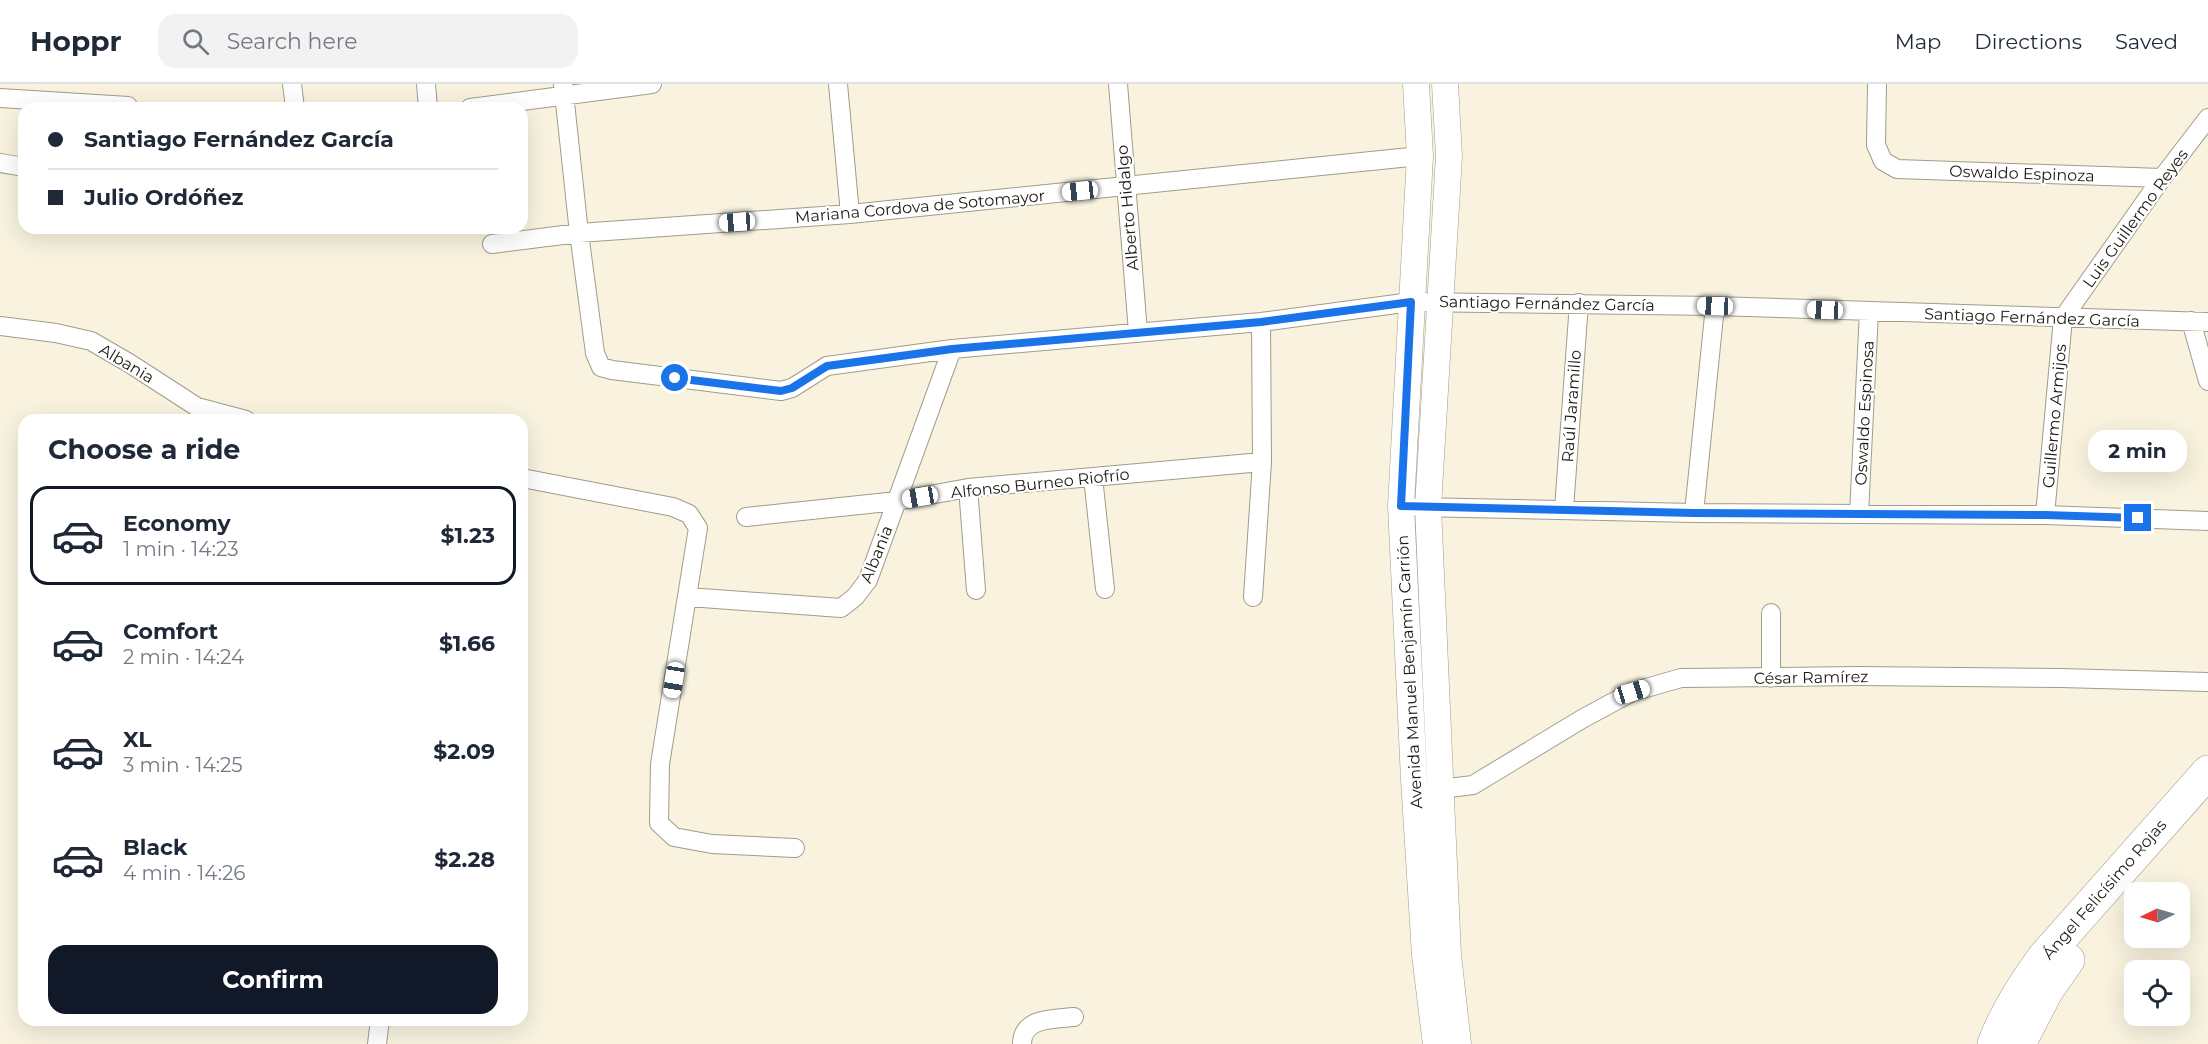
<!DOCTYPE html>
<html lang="en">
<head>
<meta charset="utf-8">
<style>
	body { margin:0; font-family:Montserrat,sans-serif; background:#f2f2f3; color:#1f2937; height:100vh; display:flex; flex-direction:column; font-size:22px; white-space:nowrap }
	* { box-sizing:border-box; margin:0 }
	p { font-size:20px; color:#747a83 }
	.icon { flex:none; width:33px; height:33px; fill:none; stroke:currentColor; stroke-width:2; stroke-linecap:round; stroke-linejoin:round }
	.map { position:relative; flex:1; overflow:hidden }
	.panel { position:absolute; left:18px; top:330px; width:510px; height:612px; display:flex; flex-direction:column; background:#fff; border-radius:18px; box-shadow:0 6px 24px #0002 }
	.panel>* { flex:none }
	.banner { position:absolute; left:18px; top:18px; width:510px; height:132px; border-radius:18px; box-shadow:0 6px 24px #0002; display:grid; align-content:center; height:132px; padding:0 30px; background:#fff }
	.needle { width:39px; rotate:265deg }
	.controls { position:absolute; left:2124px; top:798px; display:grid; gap:12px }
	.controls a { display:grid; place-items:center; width:66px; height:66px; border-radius:12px; background:#fff; box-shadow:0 6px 24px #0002; font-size:30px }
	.end { position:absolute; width:27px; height:27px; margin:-14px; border:8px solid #1a73e8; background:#fff; box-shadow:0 0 0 3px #fff }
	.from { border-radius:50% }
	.bubble { position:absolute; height:42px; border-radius:18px; background:#fff; box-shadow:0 6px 24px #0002; font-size:20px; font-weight:700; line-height:42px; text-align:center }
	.car { position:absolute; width:18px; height:36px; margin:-18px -9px; border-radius:8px; box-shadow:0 0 4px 2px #0007; background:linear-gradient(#fff 24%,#345 0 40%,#fff 0 76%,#345 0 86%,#fff 0) }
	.banner b { display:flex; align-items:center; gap:21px; height:57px; font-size:22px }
	.banner b+b { border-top:2px solid #e0e1e3 }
	.banner i { width:15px; height:15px; background:#1f2937 }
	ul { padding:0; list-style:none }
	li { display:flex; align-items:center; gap:18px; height:99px; margin:0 12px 9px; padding:0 18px; border:3px solid transparent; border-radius:18px }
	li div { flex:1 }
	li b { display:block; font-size:22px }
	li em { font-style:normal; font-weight:700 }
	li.selected { border-color:#111827 }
	li>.icon { width:54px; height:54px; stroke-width:1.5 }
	h2 { padding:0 30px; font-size:27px; line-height:72px }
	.cta { display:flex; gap:12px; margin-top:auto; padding:12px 30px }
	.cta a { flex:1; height:69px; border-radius:18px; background:#111827; color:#fff; font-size:24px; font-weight:700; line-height:69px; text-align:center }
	header { display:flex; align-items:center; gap:36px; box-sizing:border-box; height:84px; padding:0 30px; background:#fff; border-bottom:2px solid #e0e1e3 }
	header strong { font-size:28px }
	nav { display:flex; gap:33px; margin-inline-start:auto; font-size:21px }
	.search { width:420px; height:54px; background:#f2f2f3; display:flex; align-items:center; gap:15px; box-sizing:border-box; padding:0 21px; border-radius:18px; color:#747a83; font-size:22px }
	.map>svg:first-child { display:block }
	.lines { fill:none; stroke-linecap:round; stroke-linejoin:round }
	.street-casing { stroke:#a19c8a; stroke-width:20 }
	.secondary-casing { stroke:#a19c8a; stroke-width:27 }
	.highway-casing { stroke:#a19c8a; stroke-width:34 }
	.street { stroke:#fff; stroke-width:18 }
	.secondary { stroke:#fff; stroke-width:26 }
	.highway { stroke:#fff; stroke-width:33 }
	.route { stroke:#1a73e8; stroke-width:8 }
	.labels { text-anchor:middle; stroke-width:4.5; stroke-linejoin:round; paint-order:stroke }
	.street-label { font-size:16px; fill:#1c1a13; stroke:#fff }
</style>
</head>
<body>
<header>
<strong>Hoppr</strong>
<div class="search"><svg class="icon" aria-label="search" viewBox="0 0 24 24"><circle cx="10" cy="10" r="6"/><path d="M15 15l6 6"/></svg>Search here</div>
<nav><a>Map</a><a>Directions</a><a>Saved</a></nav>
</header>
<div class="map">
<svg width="2208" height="960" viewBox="0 0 2208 960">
	<rect width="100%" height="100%" fill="#f8f2df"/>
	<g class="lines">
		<g class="street-casing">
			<path id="street" d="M292,0L295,24
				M426,0L428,24
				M563,0L579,149L595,269L601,283L612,286L781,307L792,304L827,282L952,265L1261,238L1411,218L1715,222L2208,238
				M838,0L850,130
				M1118,0L1138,248
				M1877,0L1876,61L1883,77L1897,85L2162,94
				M0,14L128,22
				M470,24L652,0
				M0,79L24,83
				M492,160L579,149L850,130L1420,72
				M2191,237L2208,297
				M0,242L56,249L91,257L129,279L197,323L246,336
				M1093,393L1105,505
				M522,394L673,423L689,430L698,444L660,680L659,739L674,753L712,760L795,764
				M968,404L976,506
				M1418,423L1694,429L2045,431L2208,437
				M1564,425L1579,219
				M1694,429L1715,222
				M1859,430L1869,227
				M2045,431L2063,234L2162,94L2208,34
				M746,433L897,417L968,404L1262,378
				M688,513L841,524L855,513L868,496L952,265
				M1253,513L1262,378L1261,238
				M1771,529V594
				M1441,705L1473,701L1582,635L1632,608L1681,594L1859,592L2061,594L2208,598
				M377,960L380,936
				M1022,960C1022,933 1055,935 1074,933"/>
		</g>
		<g class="secondary-casing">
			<path id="secondary" d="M1416,0L1420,72L1401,422L1414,695L1425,871L1436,960
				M1445,0L1449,72L1428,423L1448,871L1458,960"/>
		</g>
		<g class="highway-casing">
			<path id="highway" d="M1994,960C2006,928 2024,900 2044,873L2208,688
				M2019,960L2047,906L2068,876"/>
		</g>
		<use href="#street" class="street"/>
		<use href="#secondary" class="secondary"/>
		<use href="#highway" class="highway"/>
	</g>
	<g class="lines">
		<path class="route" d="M675,294L781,307L792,304L827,282L952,265L1261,238L1411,218L1401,422L1694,429L2045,431L2138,434"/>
	</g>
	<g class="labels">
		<g class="street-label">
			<text transform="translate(2022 89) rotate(2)" y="6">Oswaldo Espinoza</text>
			<text transform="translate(920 122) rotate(-5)" y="6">Mariana Cordova de Sotomayor</text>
			<text transform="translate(1127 124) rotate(-95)" y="6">Alberto Hidalgo</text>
			<text transform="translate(2135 134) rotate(-54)" y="6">Luis Guillermo Reyes</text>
			<text transform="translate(1547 219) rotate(1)" y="6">Santiago Fernández García</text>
			<text transform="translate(2032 233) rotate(2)" y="6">Santiago Fernández García</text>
			<text transform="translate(127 279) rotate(31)" y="6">Albania</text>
			<text transform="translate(1571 322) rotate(-86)" y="6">Raúl Jaramillo</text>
			<text transform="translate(1864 329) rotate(-87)" y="6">Oswaldo Espinosa</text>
			<text transform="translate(2054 332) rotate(-85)" y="6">Guillermo Armijos</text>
			<text transform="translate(1040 399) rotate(-6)" y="6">Alfonso Burneo Riofrío</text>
			<text transform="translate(876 470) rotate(-68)" y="6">Albania</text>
			<text transform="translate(1409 588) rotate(-93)" y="6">Avenida Manuel Benjamín Carrión</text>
			<text transform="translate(1811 593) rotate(-1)" y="6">César Ramírez</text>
			<text transform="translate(2104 805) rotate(-49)" y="6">Ángel Felicísimo Rojas</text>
		</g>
	</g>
</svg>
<div class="controls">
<a><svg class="needle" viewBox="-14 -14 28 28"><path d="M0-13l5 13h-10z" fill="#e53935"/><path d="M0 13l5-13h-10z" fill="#747a83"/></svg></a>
<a><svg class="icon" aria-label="locate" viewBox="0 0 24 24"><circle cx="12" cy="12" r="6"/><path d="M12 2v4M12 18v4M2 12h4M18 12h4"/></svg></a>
</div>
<i class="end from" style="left:675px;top:294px"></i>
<i class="end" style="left:2138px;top:434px"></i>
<div class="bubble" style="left:2088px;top:346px;width:99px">2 min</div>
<i class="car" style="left:1080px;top:107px;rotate:264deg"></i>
<i class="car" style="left:737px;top:138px;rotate:266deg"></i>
<i class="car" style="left:1715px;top:222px;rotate:272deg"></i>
<i class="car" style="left:1825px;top:226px;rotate:272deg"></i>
<i class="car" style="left:920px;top:413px;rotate:260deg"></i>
<i class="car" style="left:674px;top:596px;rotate:189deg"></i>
<i class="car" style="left:1632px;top:608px;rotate:73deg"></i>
<div class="banner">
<b><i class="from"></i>Santiago Fernández García</b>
<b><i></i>Julio Ordóñez</b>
</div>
<section class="panel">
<h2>Choose a ride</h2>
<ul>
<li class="selected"><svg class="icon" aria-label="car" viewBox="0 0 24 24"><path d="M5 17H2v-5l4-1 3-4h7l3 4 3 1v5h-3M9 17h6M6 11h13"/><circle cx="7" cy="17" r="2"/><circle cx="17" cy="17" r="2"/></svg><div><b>Economy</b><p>1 min · 14:23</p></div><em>$1.23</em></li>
<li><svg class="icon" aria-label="car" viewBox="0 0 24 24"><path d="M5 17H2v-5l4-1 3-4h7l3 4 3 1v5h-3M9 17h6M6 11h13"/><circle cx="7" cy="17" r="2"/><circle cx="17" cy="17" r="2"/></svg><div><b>Comfort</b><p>2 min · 14:24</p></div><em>$1.66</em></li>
<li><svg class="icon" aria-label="car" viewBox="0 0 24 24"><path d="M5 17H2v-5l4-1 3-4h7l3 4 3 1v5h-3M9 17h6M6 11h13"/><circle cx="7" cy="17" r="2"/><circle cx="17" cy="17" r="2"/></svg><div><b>XL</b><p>3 min · 14:25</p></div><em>$2.09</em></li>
<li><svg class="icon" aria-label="car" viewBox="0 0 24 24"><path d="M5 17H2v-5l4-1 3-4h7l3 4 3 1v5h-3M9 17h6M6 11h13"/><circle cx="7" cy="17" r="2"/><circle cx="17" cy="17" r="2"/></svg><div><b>Black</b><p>4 min · 14:26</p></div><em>$2.28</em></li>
</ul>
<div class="cta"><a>Confirm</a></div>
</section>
</div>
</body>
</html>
